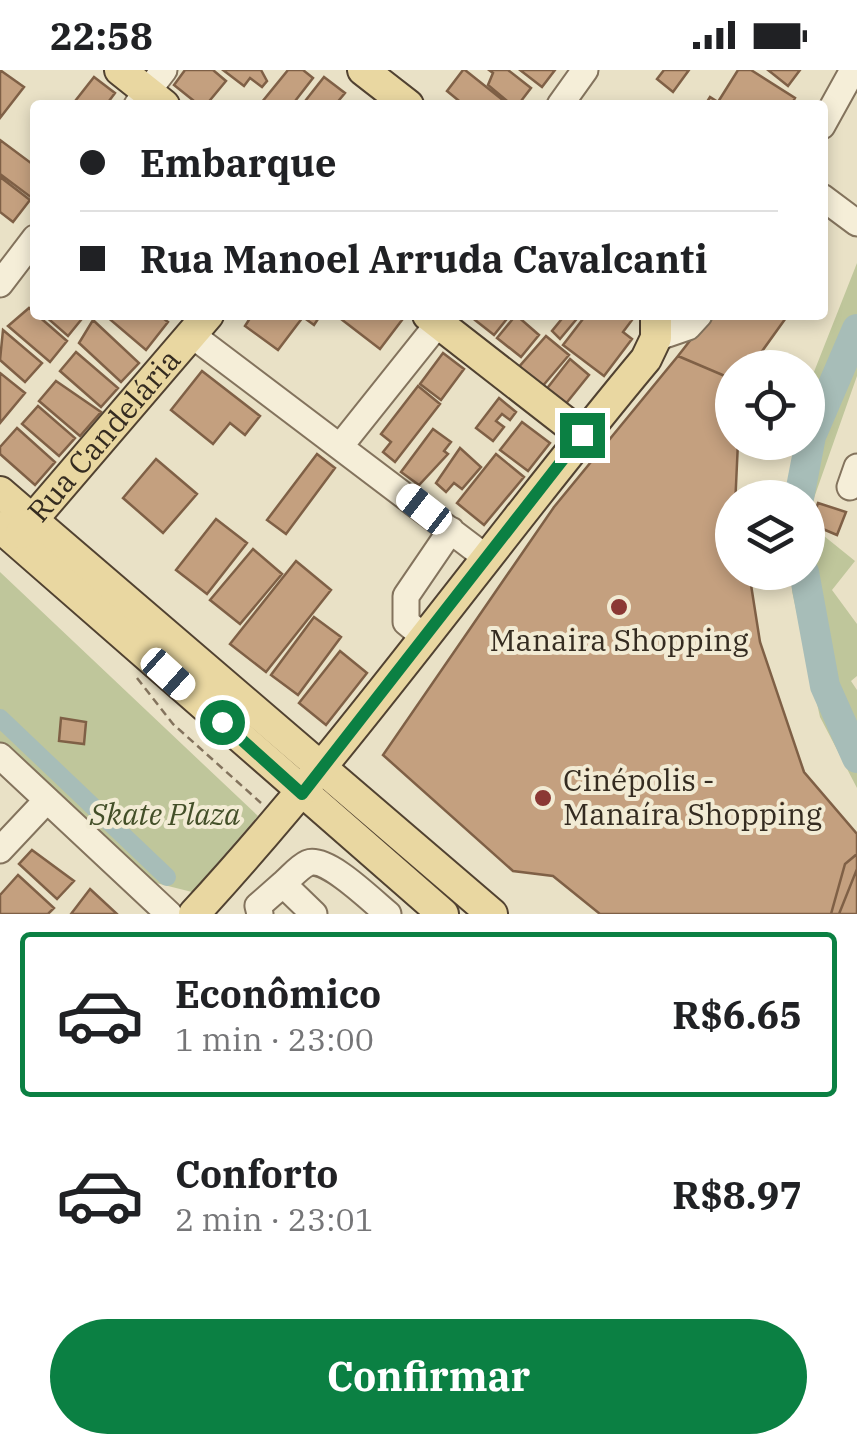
<!DOCTYPE html>
<html lang="pt">
<head>
<meta charset="utf-8">
<style>
	body { margin:0; font-family:"IBM Plex Serif",serif; background:#f6f6f6; color:#202124; height:100vh; display:flex; flex-direction:column; font-size:38px; white-space:nowrap }
	* { box-sizing:border-box; margin:0 }
	p { font-size:32px; color:#757577 }
	.icon { flex:none; width:55px; height:55px; fill:none; stroke:currentColor; stroke-width:2; stroke-linecap:round; stroke-linejoin:round }
	.map { position:relative; height:844px; overflow:hidden }
	.side { display:flex; flex-direction:column; background:#fff; flex:1 }
	.side>* { flex:none }
	.top-card { position:absolute; left:30px; top:30px; width:798px; height:220px; border-radius:10px; box-shadow:0 5px 15px #0003; display:grid; align-content:center; height:220px; padding:0 50px; background:#fff }
	.tools { position:absolute; left:715px; top:280px; display:grid; gap:20px }
	.tools a { display:grid; place-items:center; width:110px; height:110px; border-radius:50%; background:#fff; box-shadow:0 5px 15px #0003; font-size:50px }
	.end { position:absolute; width:45px; height:45px; margin:-22px; border:12px solid #0b8043; background:#fff; box-shadow:0 0 0 5px #fff }
	.from { border-radius:50% }
	.car { position:absolute; width:30px; height:60px; margin:-30px -15px; border-radius:12px; box-shadow:0 0 8px 2px #0007; background:linear-gradient(#fff 24%,#345 0 40%,#fff 0 76%,#345 0 86%,#fff 0) }
	.top-card b { display:flex; align-items:center; gap:35px; height:95px; font-size:38px }
	.top-card b+b { border-top:2px solid #e0e0e0 }
	.top-card i { width:25px; height:25px; background:#202124 }
	ul { padding:18px 0 0; list-style:none }
	li { display:flex; align-items:center; gap:30px; height:165px; margin:0 20px 15px; padding:0 30px; border:5px solid transparent; border-radius:10px }
	li div { flex:1 }
	li b { display:block; font-size:38px }
	li em { font-style:normal; font-weight:700 }
	li.selected { border-color:#0b8043 }
	li>.icon { width:90px; height:90px; stroke-width:1.5 }
	.button { display:flex; gap:20px; margin-top:auto; padding:20px 50px }
	.button a { flex:1; height:115px; border-radius:60px; background:#0b8043; color:#fff; font-size:40px; font-weight:700; line-height:115px; text-align:center }
	.status { display:flex; justify-content:space-between; align-items:center; height:70px; padding:0 50px; background:#fff; direction:ltr }
	.status svg { height:28px; fill:currentColor }
	.map>svg:first-child { display:block }
	.green { fill:#bfc69b }
	.lines { fill:none; stroke-linecap:round; stroke-linejoin:round }
	.canal { stroke:#a7bdb8; stroke-width:18 }
	.river { stroke:#a7bdb8; stroke-width:30 }
	.building { fill:#c4a07f; stroke:#7f6046; stroke-width:2.5 }
	.minor-casing { stroke:#83735d; stroke-width:29 }
	.major-casing { stroke:#514231; stroke-width:34 }
	.path { stroke:#83735d; stroke-width:2.5; stroke-dasharray:8 5; stroke-linecap:butt }
	.minor { stroke:#f5eed8; stroke-width:25 }
	.major { stroke:#e9d7a1; stroke-width:30 }
	.route { stroke:#0b8043; stroke-width:12 }
	.poi-dot { fill:#8b3834; stroke:#f2ebd4; stroke-width:4 }
	.labels { text-anchor:middle; stroke-width:8; stroke-linejoin:round; paint-order:stroke }
	.street-label { font-size:30px; fill:#342b20; stroke:#f2ebd4 }
	.poi-label { font-size:30px; fill:#342b20; stroke:#f2ebd4 }
	.park-label { font-size:30px; font-style:italic; fill:#434f28; stroke:#f2ebd4 }
</style>
</head>
<body>
<div class="status"><b>22:58</b><svg viewBox="0 0 49 12"><path d="M0 12V9h3v3zM5 12V6h3v6zM10 12V3h3v9zM15 12V0h3v12zM26 1h20v11H26zM47 4h2v5h-2z"/></svg></div>
<div class="map">
<svg width="857" height="844" viewBox="0 0 857 844">
	<rect width="100%" height="100%" fill="#e9e1c6"/>
	<path class="green" d="M857,193V306L808,445L809,475L824,466L855,491L832,520L857,554V606L851,611L857,620V718L820,647L792,521V503L808,502V428L793,427V373L808,372V317Z
		M0,502L258,746L192,822L140,809L0,673Z"/>
	<g class="lines">
		<path class="canal" d="M0,648L167,807"/>
		<path class="river" d="M799,428L811,366L857,259
			M804,502L825,616L857,688"/>
	</g>
	<path class="building" d="M0,0L24,17L0,48Z
		M185,0H213L226,11L206,35H199L174,15Z
		M223,0H261L267,11L262,17L250,8L244,16Z
		M288,0H303L313,8L292,35H267L262,32Z
		M463,0H465L509,35H464L447,21Z
		M489,0H508L531,18L518,35H512L488,15L493,3Z
		M520,0H555L542,17Z
		M664,0H689L673,22L657,9Z
		M738,0H751L795,28L791,35H705L710,27L718,32Z
		M768,0H800L788,16Z
		M94,7L115,23L106,35H72Z
		M324,7L345,23L335,35H302Z
		M0,70L35,96L32,128L0,104Z
		M0,107L30,130L13,152L0,142Z
		M29,238L67,271L50,292L8,256Z
		M44,245H85L68,266Z
		M159,245L168,252L146,280L106,246Z
		M252,245H318L320,246L314,255L303,247L278,280L245,256Z
		M344,245H395L402,250L380,279L341,249Z
		M479,245H510L494,265L475,250Z
		M516,245L539,265L521,287L497,268Z
		M565,245H580L560,269L552,261Z
		M586,245H626L632,250L623,262L632,269L604,306L563,275Z
		M710,245H788L750,298H732V309L678,286Z
		M93,250L139,293L121,312L79,273Z
		M3,260L42,293L25,312L0,290Z
		M546,266L569,285L541,318L518,298Z
		M76,282L118,318L101,337L60,301Z
		M443,283L464,299L441,330L420,314Z
		M678,286L732,309V372H738L732,502H749L760,572L804,702L857,764V799L839,844H600L553,806L513,801L383,685L554,437Z
		M570,289L589,305L564,336L545,321Z
		M202,301L260,346L245,365L230,353L213,374L171,340Z
		M0,303L25,323L0,353Z
		M56,311L101,342L80,366L39,331Z
		M418,316L440,334L395,392L383,382L391,372L381,364Z
		M499,328L516,342L510,350L502,344L496,351L504,357L493,371L476,358Z
		M38,336L75,368L59,386L22,354Z
		M522,352L550,373L528,401L500,380Z
		M17,358L55,392L35,415L0,384V377Z
		M433,359L451,372L444,381L448,384L419,415L401,402Z
		M460,378L481,397L462,419L454,413L446,422L436,413Z
		M317,384L335,398L286,464L267,450Z
		M496,384L524,407L484,455L457,433Z
		M156,389L197,424L163,463L123,428Z
		M818,433L846,442L837,465L811,454Z
		M216,449L247,473L207,524L176,500Z
		M253,479L282,504L240,554L210,530Z
		M296,491L331,520L266,602L230,574Z
		M314,547L341,567L298,625L271,605Z
		M340,581L367,603L326,655L299,633Z
		M61,648L86,652L84,674L59,671Z
		M32,780L74,811L57,829L19,794Z
		M857,784V844H831L845,794Z
		M18,805L54,838L48,844H0V825Z
		M90,819L117,844H71Z"/>
	<g class="lines">
		<g class="minor-casing">
			<path id="minor" d="M137,35L164,0
				M560,35L585,0
				M822,56L853,0
				M822,127L857,153
				M0,214L35,168
				M192,265L484,486
				M656,268L688,257L699,245
				M342,374L445,245
				M850,417L857,397
				M423,566L406,552V526L451,460
				M0,686L169,844
				M0,780L47,730
				M283,814C291,807 299,797 308,793C327,786 372,831 388,844
				M260,844L258,836L283,814L314,844"/>
		</g>
		<g class="major-casing">
			<g id="major">
				<path d="M120,0L164,35"/>
				<path d="M363,0L408,35"/>
				<path d="M428,245L582,365"/>
				<path d="M0,422L492,844"/>
				<path d="M0,457L443,844"/>
				<path id="s1" d="M21,463L208,245"/>
				<path d="M194,844C356,668 493,472 646,289L656,268V245"/>
			</g>
		</g>
		<path class="path" d="M137,608L173,654L261,733"/>
		<use href="#minor" class="minor"/>
		<use href="#major" class="major"/>
	</g>
	<g class="lines">
		<path class="route" d="M222,652L302,724L582,365"/>
	</g>
	<g class="poi-dot">
		<circle cx="619" cy="537" r="10"/>
		<circle cx="543" cy="728" r="10"/>
	</g>
	<g class="labels">
		<g class="street-label">
			<text dy="10" stroke="none"><textPath href="#s1" startOffset="128">Rua Candelária</textPath></text>
		</g>
		<g class="poi-label">
			<text x="619" y="581">Manaira Shopping</text>
			<text x="563" y="721" text-anchor="start">Cinépolis -<tspan x="563" dy="34">Manaíra Shopping</tspan></text>
		</g>
		<g class="park-label">
			<text x="165" y="755">Skate Plaza</text>
		</g>
	</g>
</svg>
<div class="tools">
<a><svg class="icon" aria-label="locate" viewBox="0 0 24 24"><circle cx="12" cy="12" r="6"/><path d="M12 2v4M12 18v4M2 12h4M18 12h4"/></svg></a>
<a><svg class="icon" aria-label="layers" viewBox="0 0 24 24"><path d="M12 4l9 5-9 5-9-5zM3 14l9 5 9-5"/></svg></a>
</div>
<i class="end from" style="left:222px;top:652px"></i>
<i class="end" style="left:582px;top:365px"></i>
<i class="car" style="left:424px;top:439px;rotate:308deg"></i>
<i class="car" style="left:168px;top:604px;rotate:132deg"></i>
<div class="top-card">
<b><i class="from"></i>Embarque</b>
<b><i></i>Rua Manoel Arruda Cavalcanti</b>
</div>
</div>
<section class="side">
<ul>
<li class="selected"><svg class="icon" aria-label="car" viewBox="0 0 24 24"><path d="M5 17H2v-5l4-1 3-4h7l3 4 3 1v5h-3M9 17h6M6 11h13"/><circle cx="7" cy="17" r="2"/><circle cx="17" cy="17" r="2"/></svg><div><b>Econômico</b><p>1 min · 23:00</p></div><em>R$6.65</em></li>
<li><svg class="icon" aria-label="car" viewBox="0 0 24 24"><path d="M5 17H2v-5l4-1 3-4h7l3 4 3 1v5h-3M9 17h6M6 11h13"/><circle cx="7" cy="17" r="2"/><circle cx="17" cy="17" r="2"/></svg><div><b>Conforto</b><p>2 min · 23:01</p></div><em>R$8.97</em></li>
</ul>
<div class="button"><a>Confirmar</a></div>
</section>
</body>
</html>
